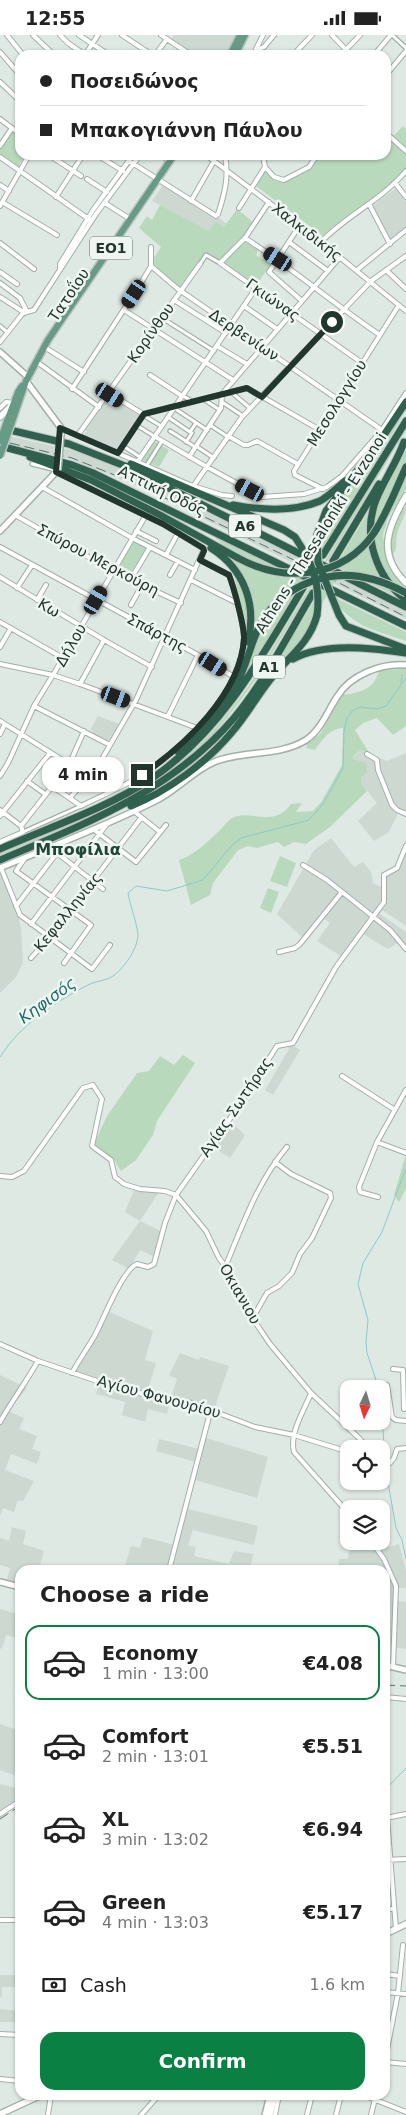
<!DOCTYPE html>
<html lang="en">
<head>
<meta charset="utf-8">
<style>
	body { margin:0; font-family:"DejaVu Sans",sans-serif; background:#f6f6f6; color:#222; height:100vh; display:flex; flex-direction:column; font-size:19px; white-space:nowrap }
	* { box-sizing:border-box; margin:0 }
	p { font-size:16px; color:#767676 }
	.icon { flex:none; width:28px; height:28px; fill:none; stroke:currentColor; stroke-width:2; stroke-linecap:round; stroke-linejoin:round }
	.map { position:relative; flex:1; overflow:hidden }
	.side { position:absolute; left:15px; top:1530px; width:375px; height:535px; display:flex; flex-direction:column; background:#fff; border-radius:15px; box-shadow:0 1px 4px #0004 }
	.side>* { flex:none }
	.guide { position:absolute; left:15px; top:15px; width:376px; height:110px; border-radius:15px; box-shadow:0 1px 4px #0004; display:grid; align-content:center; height:110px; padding:0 25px; background:#fff }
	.needle { width:32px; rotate:184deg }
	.buttons { position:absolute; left:340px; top:1345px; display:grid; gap:10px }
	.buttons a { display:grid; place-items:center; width:50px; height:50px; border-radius:10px; background:#fff; box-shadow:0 1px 4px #0004; font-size:25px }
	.end { position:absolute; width:22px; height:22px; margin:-11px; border:6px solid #21372e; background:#fff; box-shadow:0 0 0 2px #fff }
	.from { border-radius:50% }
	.bubble { position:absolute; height:35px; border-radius:15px; background:#fff; box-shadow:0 1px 4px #0004; font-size:16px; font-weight:700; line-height:35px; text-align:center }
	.car { position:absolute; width:15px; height:30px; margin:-15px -8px; border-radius:6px; box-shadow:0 0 4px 1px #0007; background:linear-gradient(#222 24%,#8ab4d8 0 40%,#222 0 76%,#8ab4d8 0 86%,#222 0) }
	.guide b { display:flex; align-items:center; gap:18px; height:48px; font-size:19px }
	.guide b+b { border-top:1px solid #e0e0e0 }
	.guide i { width:12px; height:12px; background:#222 }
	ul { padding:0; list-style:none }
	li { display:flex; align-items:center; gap:15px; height:75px; margin:0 10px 8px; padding:0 15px; border:2px solid transparent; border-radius:15px }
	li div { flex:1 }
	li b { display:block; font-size:19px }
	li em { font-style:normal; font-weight:700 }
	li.current { border-color:#0b8043 }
	li>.icon { width:45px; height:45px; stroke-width:1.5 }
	h2 { padding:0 25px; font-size:22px; line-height:60px }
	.pay { display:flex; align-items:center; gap:12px; height:55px; padding:0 25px; font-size:19px }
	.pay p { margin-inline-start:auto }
	.action { display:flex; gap:10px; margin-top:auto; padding:10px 25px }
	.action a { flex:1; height:58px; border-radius:15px; background:#0b8043; color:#fff; font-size:20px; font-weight:700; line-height:58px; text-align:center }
	.status { display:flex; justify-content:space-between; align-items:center; height:35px; padding:0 25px; background:#fff; direction:ltr }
	.status svg { height:14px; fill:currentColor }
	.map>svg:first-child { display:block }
	.built { fill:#cdd8d1 }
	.green { fill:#b9d9bc }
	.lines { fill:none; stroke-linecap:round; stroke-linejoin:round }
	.stream { stroke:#8acaca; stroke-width:1 }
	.pedestrian-casing { stroke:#a2b0a9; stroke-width:5.5 }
	.minor-casing { stroke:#a2b0a9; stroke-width:6 }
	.tertiary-casing { stroke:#a2b0a9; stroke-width:8 }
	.secondary-casing { stroke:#9fb4a9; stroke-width:8 }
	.primary-casing { stroke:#bcc3c0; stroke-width:9 }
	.motorway-casing { stroke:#bcc3c0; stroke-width:9 }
	.pedestrian { stroke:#fff; stroke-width:3 }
	.minor { stroke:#fff; stroke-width:4 }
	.tertiary { stroke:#fff; stroke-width:5 }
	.secondary { stroke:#fff; stroke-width:5.5 }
	.primary { stroke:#679b85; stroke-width:6 }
	.motorway { stroke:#30614f; stroke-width:7 }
	.rail { stroke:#5b7369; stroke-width:1; stroke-dasharray:10 5; stroke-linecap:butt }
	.tertiary-bridge-casing { stroke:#a2b0a9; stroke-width:8; stroke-linecap:butt }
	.primary-bridge-casing { stroke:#bcc3c0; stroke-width:9; stroke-linecap:butt }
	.motorway-bridge-casing { stroke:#bcc3c0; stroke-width:9; stroke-linecap:butt }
	.tertiary-bridge { stroke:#fff; stroke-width:5 }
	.primary-bridge { stroke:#679b85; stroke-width:6 }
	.motorway-bridge { stroke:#30614f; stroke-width:7 }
	.route { stroke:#21372e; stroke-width:6 }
	.labels { text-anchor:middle; stroke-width:5; stroke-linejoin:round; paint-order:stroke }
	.shield { fill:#eff6f1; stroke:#5f7068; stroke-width:1 }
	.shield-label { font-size:14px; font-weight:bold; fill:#21372e }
	.street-label { font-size:15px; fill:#21372e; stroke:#eff6f1 }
	.neighbourhood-label { font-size:16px; font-weight:bold; fill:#1f4737; stroke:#eff6f1 }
	.water-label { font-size:16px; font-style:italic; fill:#216d6e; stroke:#eff6f1 }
</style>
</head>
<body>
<div class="status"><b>12:55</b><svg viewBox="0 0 49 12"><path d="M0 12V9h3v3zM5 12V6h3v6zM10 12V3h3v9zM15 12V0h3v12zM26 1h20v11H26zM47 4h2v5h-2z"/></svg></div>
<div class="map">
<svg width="406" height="2080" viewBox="0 0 406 2080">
	<rect width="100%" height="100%" fill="#dfe9e3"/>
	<path class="built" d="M174,0H237L227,20H194L171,5Z
		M163,150L213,183L217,182L227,189L224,192L209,196L152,166Z
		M396,153L406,167V193L390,205L372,171Z
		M107,363H113L138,380L117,414L84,400L87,396L85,395Z
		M0,399L74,416L116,432L359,552L406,577V584L137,451L71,424L0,408Z
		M98,681L119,689L108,707L92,698L93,696L90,695Z
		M361,715L387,726L406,718V781L398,778L389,797L374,806L358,786L377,768L361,748V743L367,738L366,732L353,724L354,721Z
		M331,803L354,832L363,827L371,837L373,848L387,855L385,840L394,836L406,804V891L382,875L380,879L406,897V910L402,905L388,914L363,899L344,923L317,906L330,888L323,883L316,894L304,904L277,879L314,815Z
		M0,838L18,880L21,893L23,928L16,942L0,958Z
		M287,1011H294L300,1015L273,1060L265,1055L289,1014Z
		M231,1087L245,1100L230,1123L213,1112Z
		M134,1155L141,1157H159L140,1186L165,1198L157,1223L140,1215L129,1234L112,1225L140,1186L125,1177Z
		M105,1275L153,1296L145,1325L156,1328L147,1358L171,1362L177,1344L169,1340L180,1318L199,1325L200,1322L229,1331L213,1377L170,1365L167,1379L148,1374L145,1387L122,1380L125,1367L96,1359L99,1349L70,1339L93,1302Z
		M0,1340L27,1353L8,1376L24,1383L19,1394L37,1401L32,1414L41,1417L37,1429L11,1419L5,1435L34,1446L23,1466L18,1465L14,1477L3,1473L0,1481Z
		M203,1402L268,1422L257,1463L192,1444L196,1427L156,1416L159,1404L199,1414Z
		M184,1473L258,1491L254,1510L193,1495L188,1510L196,1512L194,1521L229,1529L234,1516L253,1519L250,1535H124L131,1511L140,1513L143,1502L175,1510Z
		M12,1492L26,1496L23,1509L44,1516L39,1534L41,1535H20V1550L7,1546L10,1533L0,1530V1503L9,1506Z
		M350,1506L373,1507L377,1515L399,1509L406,1535V1553H399L397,1566L406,1567V1614L385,1611V1535H338L339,1524H348Z
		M0,1574L20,1580V1591L17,1603L6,1600L2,1614L0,1613Z
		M0,1689L20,1696V1727H18L14,1740L0,1735Z
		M0,1749L20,1754V1768L0,1781Z
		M0,1940H20V1952H2V1962H0Z
		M0,1974L20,1976V1987H0Z"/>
	<path class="green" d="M403,91L406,94V133L395,146L323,201L256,151L265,136L276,146C290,148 316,135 318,120H386V101L391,104Z
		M13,96L20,102V120H25L18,132L0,119V114Z
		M160,170L209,196L216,187L224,192L237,174L254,188L243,203L259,214L256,220L265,226L270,221L274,224L256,251L220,226L206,220L199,226L181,254H179L154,229L153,224L161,212L139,193L147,181L152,185Z
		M404,379L247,639C246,611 238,527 220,507C213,500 203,495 195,489L281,532L295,544L335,469Z
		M406,392V395L262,635C238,670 212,706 177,732C123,771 61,794 0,820V818C41,800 82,783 122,763C137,755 152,748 166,738C204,711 234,673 260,634Z
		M154,406L169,415L159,432L142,425Z
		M406,415V454L388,483L383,500L386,523L402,549L397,562L342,534L316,579L308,598L268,642Z
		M406,472C406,481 399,490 397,499C395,508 399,514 391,521C390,506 389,479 406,472Z
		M134,506L147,512L129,541L117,535Z
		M334,562L406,597V606C378,596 348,591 334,562Z
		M400,634H406V691L393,700L377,683L363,688L355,695L370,719L361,715L354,720L353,724L366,728L367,738L361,743V748L367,756L330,792L306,809L294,807L284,812L278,807L257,813L248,811L238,815L213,848L210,860L191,870L179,825C193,821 206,808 217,798C223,793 226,786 234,782C252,775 274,793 291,769L302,768L296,777L313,776L322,766L342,730L343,693C329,694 322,705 315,715L306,713L307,709L321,698L342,660C359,658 374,655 379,636Z
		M280,821L296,828L287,852L270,846Z
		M268,853L279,857L271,878L260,873Z
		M183,1020L195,1028L157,1086L153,1100L136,1125L121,1136L113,1123L93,1111L107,1081L137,1038L149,1036L160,1021L174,1030Z
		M406,1119V1154L399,1167L394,1160Z"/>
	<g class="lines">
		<path class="stream" d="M401,648L402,640
			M0,1022C20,990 55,967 88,950C95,946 106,946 113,941C124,933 138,914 138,899C137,889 130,870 128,858L136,851L167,856L203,845L232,810L241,803L309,785L323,769L343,733L344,696L347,683L352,676L360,672L377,674L386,671L406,643
			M379,1354L367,1318L366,1307L368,1285L358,1249L363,1228L382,1197L406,1133
			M381,1363L385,1426
			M385,1430L396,1493L402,1505L406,1524
			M385,1755L406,1733"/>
		<g class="pedestrian-casing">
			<path id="pedestrian" d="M392,0L406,13
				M162,121L169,126
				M200,229L206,220L220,228
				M162,283L214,316
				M0,291L7,297
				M231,357L250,373
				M182,360L193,367
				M203,364L220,375
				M222,367L243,381
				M176,372L177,375L207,395
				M143,380L161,391
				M168,382L190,397L196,388
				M136,390L154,401
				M210,390L228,402
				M170,396L195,412
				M186,407L192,398L190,397
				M123,411L140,422
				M196,411L214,423
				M32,429L52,434L56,437
				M147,430L162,406
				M23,797L81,771"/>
		</g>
		<g class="minor-casing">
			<path id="minor" d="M7,0L23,20
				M33,0L54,20
				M60,0L68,8L85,20
				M79,0L109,20
				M122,0L152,20
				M161,0L191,20
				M332,0L351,20
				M256,15L264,12L274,0
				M0,17L20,40
				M85,20L98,0
				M155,20L167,4
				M253,20L263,0
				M293,20L312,0
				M341,20L360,0
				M374,20L391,0
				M386,40L406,16
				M0,47L20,66
				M0,84L20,99
				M386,98L406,116
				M0,111L12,93
				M49,120L81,141
				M97,120L123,136
				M206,120L321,207L406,276
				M0,122L90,185
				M129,126L216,181L218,179C225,158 229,141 225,120
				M265,132L274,142L284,145L309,132L317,120
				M87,144L107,157
				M395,148L406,162
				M0,150L9,156
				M56,162L83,120
				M191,166L214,126
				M2,167L57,200
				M269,167L245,203L220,228L362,328
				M105,168L130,184
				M369,169L390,209
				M0,171L29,120
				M239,173L265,132L263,120
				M300,190L269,237L302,266
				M245,203C292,233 334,269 380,300
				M289,207L328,236
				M321,207C347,180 382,165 406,136
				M0,208L34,234
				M151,231L178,254L382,395
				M60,233V229L93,175L133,120
				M357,235L406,195
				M386,235L406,254
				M0,237L17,249
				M0,248L20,263L27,277
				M141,248L151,231V212
				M0,262L25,278
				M174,265L226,298
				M244,271L277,294
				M124,275L233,345
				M0,307L23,278L34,275L96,179L140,120
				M217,311L247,329
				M46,313L84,337
				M37,327L99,372
				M150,340L182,361
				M72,354L134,259
				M109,358L143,379L247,353L320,395
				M222,359L340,222
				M0,373L6,367L14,368
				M61,393L190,450L222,460L232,461
				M78,400L200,229
				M154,401L207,432L262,462L304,459L327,452L342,441L382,395L406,358
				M228,401L244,410H248L257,406L298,429
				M118,418L143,379
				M189,422L221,373L222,359
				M138,426L256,253
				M56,437L163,489L204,514L136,665L91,743
				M194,450L242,382L371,246L406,221
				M42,452L132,503L195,535
				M323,454L295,440L294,436L399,270
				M15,480L113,536L181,568
				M136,496L156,506
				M0,512L198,620L234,642
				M166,520L178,498
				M170,540L178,526
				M0,542L104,605L152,632
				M131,544L150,512
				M191,545L237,568
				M17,553L32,530
				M37,565L46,550
				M131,570L142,550
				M0,587L63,623
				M0,612L11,593
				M0,629L53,640L80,649L197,693
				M80,649L104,605
				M34,671L110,710
				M168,681L198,620
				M0,686L112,756
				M0,699L5,689
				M367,719L377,725L378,735L392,770L397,775L406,779
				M0,741L8,728L34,671L53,640L146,480
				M27,746L45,759
				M52,751L81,771C101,761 123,752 142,740C184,712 242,657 244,603C244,590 234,553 229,540L200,525
				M70,763L88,741
				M0,775L21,791L23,797L0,807
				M135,777L160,797
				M0,781L50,718
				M21,791L69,730L84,696
				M93,794L136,827L166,790
				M59,808L60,814L57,818L103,854
				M25,823L16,836L91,890L64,928
				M303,830L327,845L390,895L406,914
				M1,833L20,880L92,934L110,910
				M16,871L57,818
				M31,889L107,789
				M279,917L295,913L300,909L342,857
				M31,923L50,902L141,783
				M342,1041L395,1075
				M377,1107L406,1118
				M0,1141L12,1142L24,1136L83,1053L93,1050L102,1064L92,1111L111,1125L115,1142L124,1149L140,1154L165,1156L176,1160L206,1196L219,1223L231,1239L247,1275L270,1309L311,1358L360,1404L367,1414
				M378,1162L360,1157L359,1152L377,1107L406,1055
				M226,1230C243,1189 258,1146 287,1112
				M252,1284L267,1258L279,1251L292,1238L300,1219L312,1203L331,1163L330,1158L291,1139L275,1127
				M0,1309L38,1326L100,1347L143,1359L192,1368L255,1392L294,1400L349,1417
				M393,1334L403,1335L404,1374
				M72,1338C79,1325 87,1314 94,1302C103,1286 122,1235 137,1229L148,1232L154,1229L165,1188L176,1160L241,1068L277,1011L293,1008L336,932L384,867V840L397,833L406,811
				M387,1350L392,1382L396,1385L406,1386
				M311,1358C304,1376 289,1398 294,1417L349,1479
				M0,1387C12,1366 26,1347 38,1326
				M381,1427L390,1428L394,1423L397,1414L406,1413
				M371,1506L384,1524L396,1551L393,1632
				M169,1535L211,1374
				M385,1662L406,1664
				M385,1777L387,1783L396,1894
				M0,1779L20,1766
				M386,1783L406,1779
				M385,1825L406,1824
				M385,1874H394
				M0,1885H20
				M385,1939L400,1941
				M385,1957L406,1959
				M0,1999L20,2000
				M385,2025L398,1958L403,1910
				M385,2027L406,2029
				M0,2044L20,2046
				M363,2060L406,2077
				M48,2080L51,2060
				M141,2080L159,2060
				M275,2080L279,2060
				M307,2080L312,2060
				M336,2080L341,2060
				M371,2080L376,2060"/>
		</g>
		<g class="tertiary-casing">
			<path id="tertiary" d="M0,317L28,342
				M26,346L61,393V400
				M0,496L58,435
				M0,833C52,811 106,791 157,765C177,755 193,736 214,727C242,715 279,722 306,705C321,695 327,677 337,662C350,640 381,628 406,630
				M0,1547L20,1552
				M385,1630L406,1635
				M265,2080L270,2060
				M270,2080L275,2060"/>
		</g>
		<g class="secondary-casing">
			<path id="secondary" d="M0,382L12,370
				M406,461C388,491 376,519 406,548
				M385,1899L406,1889
				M0,2079L41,2060"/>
		</g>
		<g class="primary-casing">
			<path id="primary" d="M230,20L240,0
				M235,20L245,0
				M7,386L18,357L22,351
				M12,387L26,346L48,305L174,120"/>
		</g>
		<g class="motorway-casing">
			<path id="motorway" d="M14,396L69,409L125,431L406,572
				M404,407C397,427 384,445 376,465C362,501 376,542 406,565
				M8,413L72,430L93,438L406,591
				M30,422L91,445L160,480L238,523
				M131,429L284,495L295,502L307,521
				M233,470C260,475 294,477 320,466C329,461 337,453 345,446
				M317,500L326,476L380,406L406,367
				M211,513C244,534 257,569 248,607
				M323,520L406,386
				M333,526L379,449
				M331,560L339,580L346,591L406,614
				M293,624C324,607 372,613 406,618
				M178,717C198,699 221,677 234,654C253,621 249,595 278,566
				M131,771C168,756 206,728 232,697C247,680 258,659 273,641C290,621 310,607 317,580
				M0,814C50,792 105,774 151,744C221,697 261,623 303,553
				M0,825C85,789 172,756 234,683C265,646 288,600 313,558"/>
		</g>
		<use href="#pedestrian" class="pedestrian"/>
		<use href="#minor" class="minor"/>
		<use href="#tertiary" class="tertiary"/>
		<use href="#secondary" class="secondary"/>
		<use href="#primary" class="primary"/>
		<use href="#motorway" class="motorway"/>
		<path class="rail" d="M10,408L72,423L132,447L296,526L406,582
			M385,1650L406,1651
			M0,1784L20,1771"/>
		<g class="tertiary-bridge-casing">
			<path id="tertiary-bridge" d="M58,435L61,400"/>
		</g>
		<g class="primary-bridge-casing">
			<path id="primary-bridge" d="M0,406L7,386
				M0,421L12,387"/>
		</g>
		<g class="motorway-bridge-casing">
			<path id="motorway-bridge" d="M317,500L318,527L331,560
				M307,521C316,541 320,558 317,580
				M238,523C284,548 342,544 374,498C387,478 396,454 406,432
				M278,566C318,533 362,534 406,558"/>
		</g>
		<use href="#tertiary-bridge" class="tertiary-bridge"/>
		<use href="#primary-bridge" class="primary-bridge"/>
		<use href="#motorway-bridge" class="motorway-bridge"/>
	</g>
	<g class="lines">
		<path class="route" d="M142,740C184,711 241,659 244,603C244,590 234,553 229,540L200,525L204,516L203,513L163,489L56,437L60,393L118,418L144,379L247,353L262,362L332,287"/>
	</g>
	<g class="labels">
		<g class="shield">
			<rect x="90" y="201.5" width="42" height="23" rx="4"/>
			<rect x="229" y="479.5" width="32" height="23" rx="4"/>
			<rect x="253" y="620.5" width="32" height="23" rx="4"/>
		</g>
		<g class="shield-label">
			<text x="111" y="218">ΕΟ1</text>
			<text x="245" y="496">Α6</text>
			<text x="269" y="637">Α1</text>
		</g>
		<g class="street-label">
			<text transform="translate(307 197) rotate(38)" y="5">Χαλκιδικής</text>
			<text transform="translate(69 260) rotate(-56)" y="5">Τατοΐου</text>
			<text transform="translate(273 265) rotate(35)" y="5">Γκιώνας</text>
			<text transform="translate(151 298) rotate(-55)" y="5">Κορίνθου</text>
			<text transform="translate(244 300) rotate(34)" y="5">Δερβενίων</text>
			<text transform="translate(337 368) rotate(-58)" y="5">Μεσολογγίου</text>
			<text transform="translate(162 456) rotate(26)" y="5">Αττική Οδός</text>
			<text transform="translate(321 498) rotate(-58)" y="5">Athens - Thessaloniki - Evzonoi</text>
			<text transform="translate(98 525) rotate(28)" y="5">Σπύρου Μερκούρη</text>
			<text transform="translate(49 573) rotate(31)" y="5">Κω</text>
			<text transform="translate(157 598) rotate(28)" y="5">Σπάρτης</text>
			<text transform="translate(71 610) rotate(-60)" y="5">Δήλου</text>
			<text transform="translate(68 877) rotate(-51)" y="5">Κεφαλληνίας</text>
			<text transform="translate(236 1072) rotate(-56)" y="5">Αγίας Σωτήρας</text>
			<text transform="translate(240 1259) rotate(60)" y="5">Οκιανιου</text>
			<text transform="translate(159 1362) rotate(15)" y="5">Αγίου Φανουρίου</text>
		</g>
		<g class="neighbourhood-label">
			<text x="78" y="820">Μποφίλια</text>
		</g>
		<g class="water-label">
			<text transform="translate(47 965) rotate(-36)" y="6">Κηφισός</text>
		</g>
	</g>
</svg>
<div class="buttons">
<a><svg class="needle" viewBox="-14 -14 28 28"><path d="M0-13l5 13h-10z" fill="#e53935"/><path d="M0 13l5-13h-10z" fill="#767676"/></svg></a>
<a><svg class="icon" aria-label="locate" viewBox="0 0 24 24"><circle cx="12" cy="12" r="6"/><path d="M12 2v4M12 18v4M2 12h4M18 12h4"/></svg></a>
<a><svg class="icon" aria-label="layers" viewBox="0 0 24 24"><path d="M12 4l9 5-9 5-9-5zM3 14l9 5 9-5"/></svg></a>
</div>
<i class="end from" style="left:332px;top:287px"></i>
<i class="end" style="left:142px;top:740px"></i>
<div class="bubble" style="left:42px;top:722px;width:82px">4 min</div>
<i class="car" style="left:278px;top:224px;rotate:303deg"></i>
<i class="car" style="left:134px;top:259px;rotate:213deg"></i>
<i class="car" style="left:110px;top:360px;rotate:123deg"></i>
<i class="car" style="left:250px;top:455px;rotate:298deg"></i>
<i class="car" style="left:96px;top:565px;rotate:30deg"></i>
<i class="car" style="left:213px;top:629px;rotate:122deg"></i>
<i class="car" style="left:116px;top:662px;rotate:111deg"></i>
<div class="guide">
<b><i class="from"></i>Ποσειδώνος</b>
<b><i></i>Μπακογιάννη Πάυλου</b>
</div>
<section class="side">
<h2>Choose a ride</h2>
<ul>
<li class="current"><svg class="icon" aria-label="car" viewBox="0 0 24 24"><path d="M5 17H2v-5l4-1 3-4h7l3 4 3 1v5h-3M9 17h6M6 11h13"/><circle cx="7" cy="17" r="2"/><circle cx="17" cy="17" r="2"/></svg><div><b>Economy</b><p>1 min · 13:00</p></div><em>€4.08</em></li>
<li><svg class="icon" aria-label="car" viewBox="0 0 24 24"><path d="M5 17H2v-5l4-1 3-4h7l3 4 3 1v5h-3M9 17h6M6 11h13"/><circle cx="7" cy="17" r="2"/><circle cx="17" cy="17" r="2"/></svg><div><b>Comfort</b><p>2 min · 13:01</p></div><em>€5.51</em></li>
<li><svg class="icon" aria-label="car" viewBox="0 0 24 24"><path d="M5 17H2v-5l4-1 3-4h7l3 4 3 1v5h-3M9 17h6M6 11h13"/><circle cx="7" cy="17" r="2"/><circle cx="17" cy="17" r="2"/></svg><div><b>XL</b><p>3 min · 13:02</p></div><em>€6.94</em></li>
<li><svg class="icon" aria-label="car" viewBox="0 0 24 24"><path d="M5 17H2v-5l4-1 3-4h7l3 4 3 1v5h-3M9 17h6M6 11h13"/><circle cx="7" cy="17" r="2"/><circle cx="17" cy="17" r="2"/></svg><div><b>Green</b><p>4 min · 13:03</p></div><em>€5.17</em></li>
</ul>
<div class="pay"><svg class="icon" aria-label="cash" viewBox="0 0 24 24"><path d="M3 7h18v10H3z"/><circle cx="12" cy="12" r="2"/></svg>Cash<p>1.6 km</p></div>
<div class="action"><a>Confirm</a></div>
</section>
</div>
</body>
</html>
